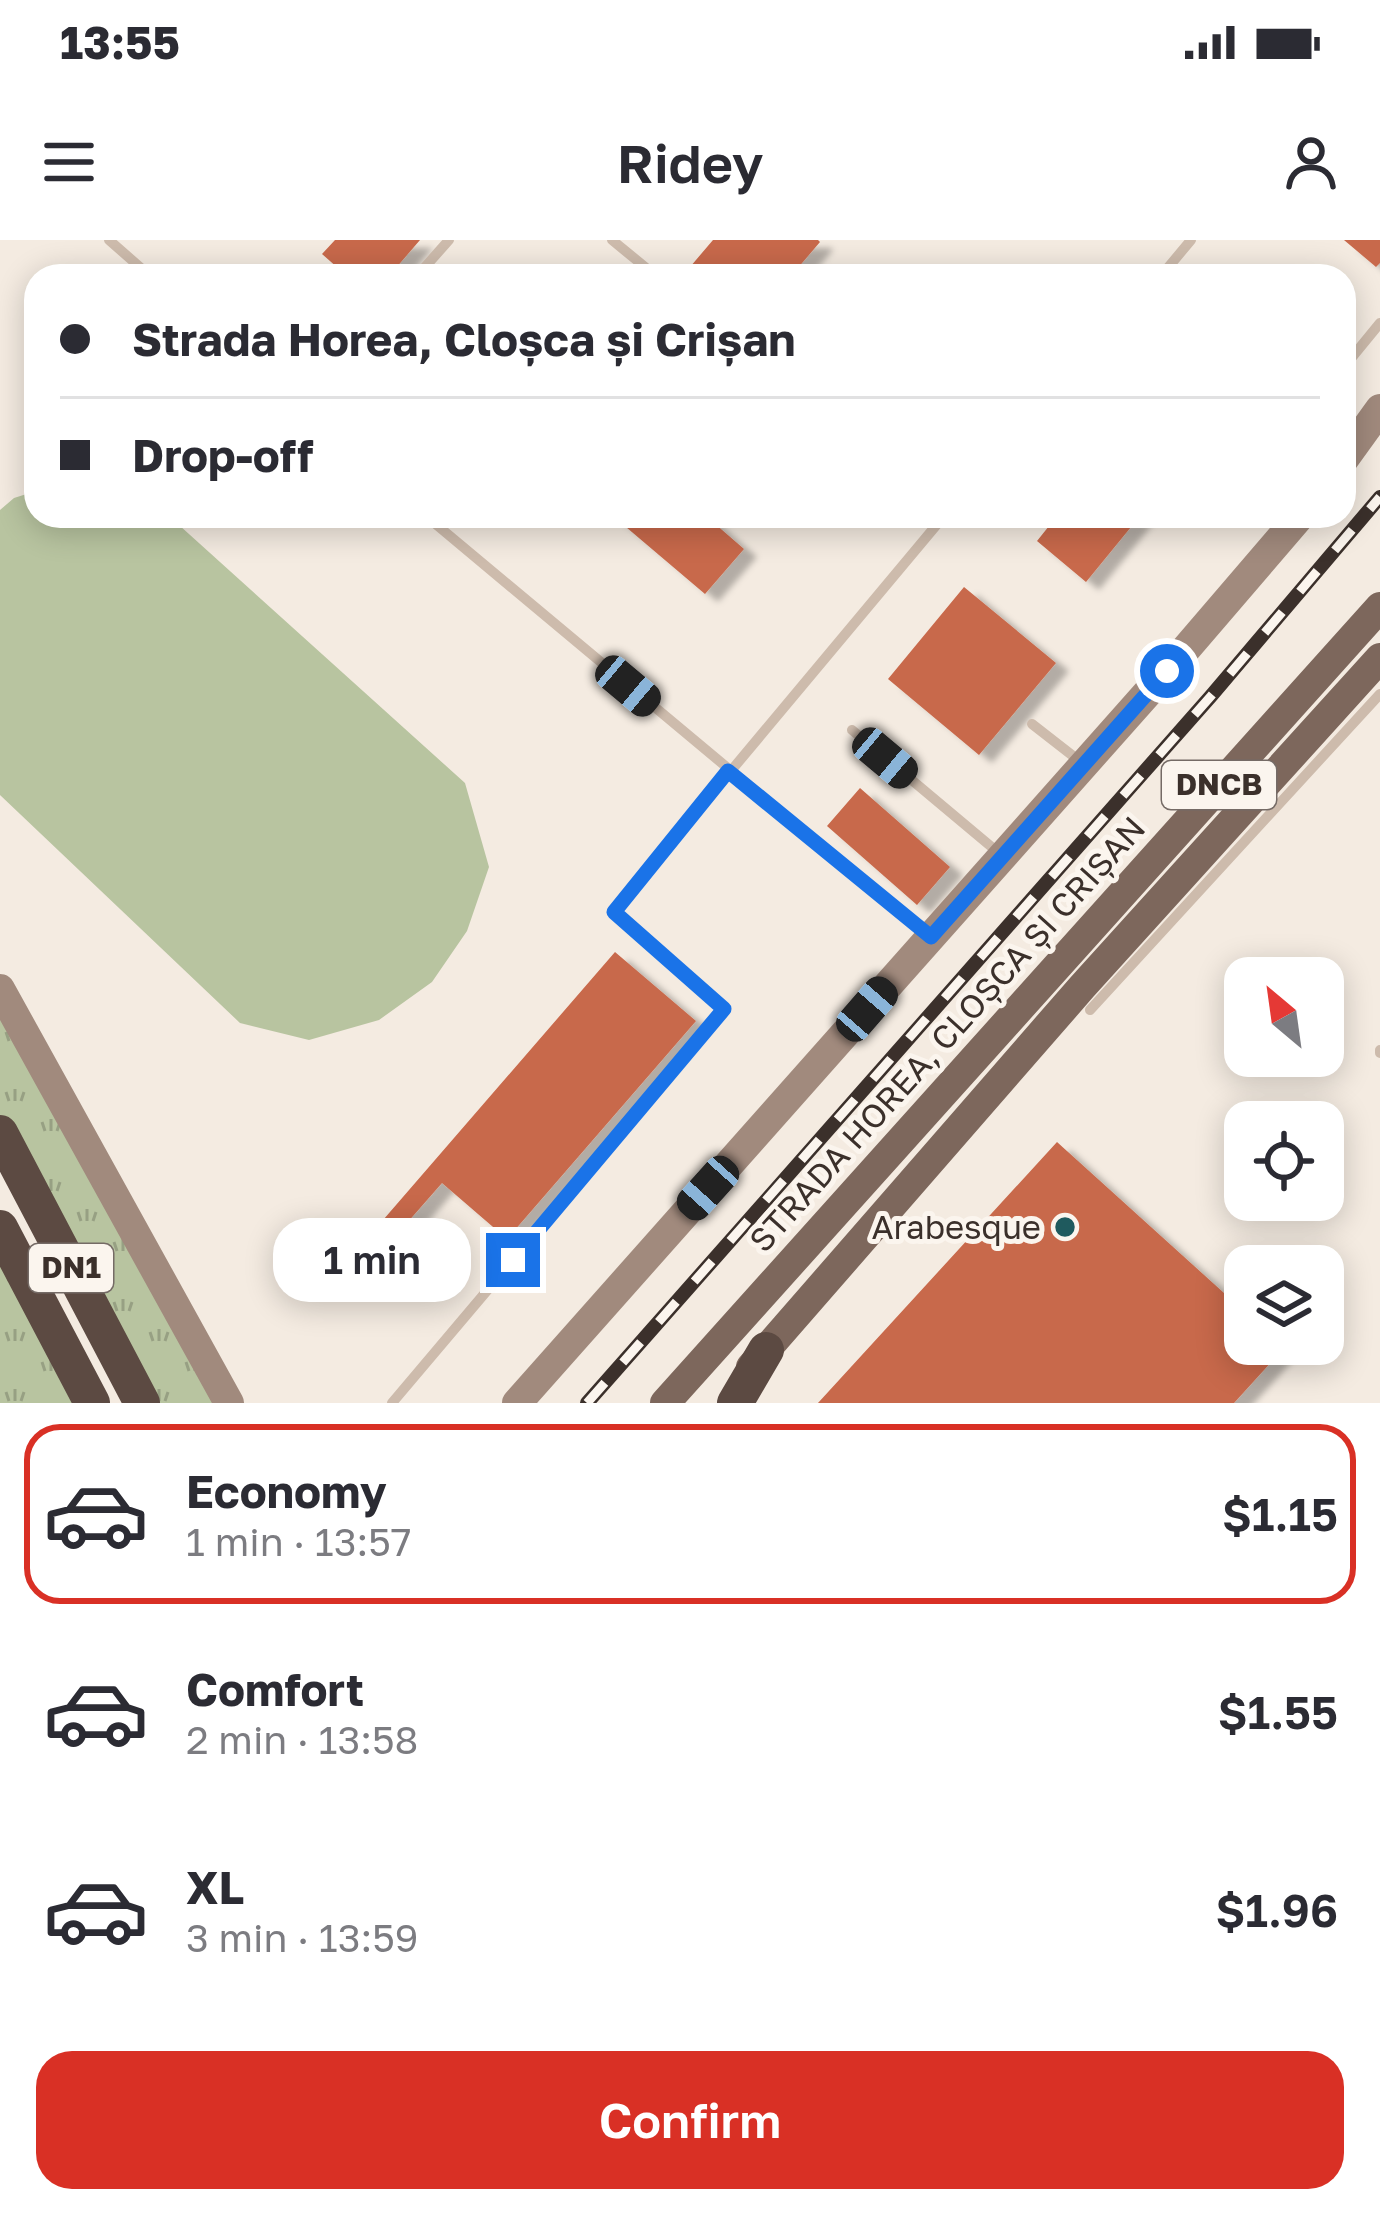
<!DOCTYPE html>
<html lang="en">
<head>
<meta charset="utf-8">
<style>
	body { margin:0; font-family:"Golos Text",sans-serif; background:#f7f7f7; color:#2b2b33; height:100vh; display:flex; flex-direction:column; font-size:45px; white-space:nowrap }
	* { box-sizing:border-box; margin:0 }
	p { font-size:39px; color:#7c7c81 }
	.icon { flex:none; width:66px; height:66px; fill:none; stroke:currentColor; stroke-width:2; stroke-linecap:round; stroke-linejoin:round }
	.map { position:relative; height:1163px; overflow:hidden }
	.drawer { display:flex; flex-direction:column; background:#fff; flex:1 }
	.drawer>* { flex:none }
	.hud { position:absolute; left:24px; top:24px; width:1332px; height:264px; border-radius:36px; box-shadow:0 6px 30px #0003; display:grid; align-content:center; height:264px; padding:0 36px; background:#fff }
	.needle { width:78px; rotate:331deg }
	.tools { position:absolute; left:1224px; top:717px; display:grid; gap:24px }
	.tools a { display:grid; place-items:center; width:120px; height:120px; border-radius:24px; background:#fff; box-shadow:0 6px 30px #0003; font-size:60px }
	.end { position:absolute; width:54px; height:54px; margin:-27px; border:15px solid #1a73e8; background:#fff; box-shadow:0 0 0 6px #fff }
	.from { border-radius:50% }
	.bubble { position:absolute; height:84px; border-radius:36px; background:#fff; box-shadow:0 6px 30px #0003; font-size:39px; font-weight:600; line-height:84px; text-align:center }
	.car { position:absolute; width:36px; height:72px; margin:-36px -18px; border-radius:15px; box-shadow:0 0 9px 3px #0007; background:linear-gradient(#222 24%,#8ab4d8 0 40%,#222 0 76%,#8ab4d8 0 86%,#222 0) }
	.hud b { display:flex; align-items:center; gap:42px; height:114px; font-size:45px }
	.hud b+b { border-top:3px solid #e1e1e2 }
	.hud i { width:30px; height:30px; background:#2b2b33 }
	ul { padding:21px 0 0; list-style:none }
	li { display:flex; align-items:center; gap:36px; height:180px; margin:0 24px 18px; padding:0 12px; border:6px solid transparent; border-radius:36px }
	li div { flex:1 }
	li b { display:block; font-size:45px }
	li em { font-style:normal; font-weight:600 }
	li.selected { border-color:#d93025 }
	li>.icon { width:108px; height:108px; stroke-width:1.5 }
	.primary-button { display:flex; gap:24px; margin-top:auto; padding:24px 36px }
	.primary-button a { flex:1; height:138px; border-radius:36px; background:#d93025; color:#fff; font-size:48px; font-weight:600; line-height:138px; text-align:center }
	.status { display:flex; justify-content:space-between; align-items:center; height:84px; padding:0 60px; background:#fff; direction:ltr }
	.status svg { height:33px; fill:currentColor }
	header { display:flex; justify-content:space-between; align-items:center; height:156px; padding:0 36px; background:#fff; font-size:54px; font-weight:600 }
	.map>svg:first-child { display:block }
	.grass { fill:url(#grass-tufts) }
	.pitch { fill:#b8c4a0 }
	.building { fill:#c8694b; filter:url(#shadow) }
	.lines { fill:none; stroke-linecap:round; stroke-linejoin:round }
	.lane { stroke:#cdbbac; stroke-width:10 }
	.secondary { stroke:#a18a7d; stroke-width:30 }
	.primary { stroke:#7d675c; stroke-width:30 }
	.highway { stroke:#5c4a42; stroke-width:36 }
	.rail-casing { stroke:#3b302b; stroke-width:14 }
	.rail { stroke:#fbf5ee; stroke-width:9; stroke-dasharray:27; stroke-linecap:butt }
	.route { stroke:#1a73e8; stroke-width:15 }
	.poi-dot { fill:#1f5a5e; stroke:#fbf5ee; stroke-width:4.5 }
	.labels { text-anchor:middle; stroke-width:10; stroke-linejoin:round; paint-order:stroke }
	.shield { fill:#fbf5ee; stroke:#756b66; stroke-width:3 }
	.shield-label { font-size:30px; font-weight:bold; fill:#3b302b }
	.street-label { font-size:33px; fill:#3b302b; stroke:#fbf5ee }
	.poi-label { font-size:33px; fill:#3b302b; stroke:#fbf5ee; text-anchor:end }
</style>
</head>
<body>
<div class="status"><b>13:55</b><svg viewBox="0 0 49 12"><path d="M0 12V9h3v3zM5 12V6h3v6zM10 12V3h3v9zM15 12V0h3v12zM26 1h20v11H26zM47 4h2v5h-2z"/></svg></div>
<header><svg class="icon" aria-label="menu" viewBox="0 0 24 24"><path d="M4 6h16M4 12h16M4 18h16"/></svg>Ridey<svg class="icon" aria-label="person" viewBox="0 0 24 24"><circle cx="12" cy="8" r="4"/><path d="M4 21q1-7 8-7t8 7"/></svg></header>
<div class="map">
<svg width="1380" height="1163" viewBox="0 0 1380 1163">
	<defs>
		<pattern id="grass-tufts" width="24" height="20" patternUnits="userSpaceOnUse" patternTransform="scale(3)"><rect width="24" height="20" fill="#b8c4a0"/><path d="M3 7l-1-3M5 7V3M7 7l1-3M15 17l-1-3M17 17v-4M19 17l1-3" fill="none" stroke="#97a083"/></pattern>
		<filter id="shadow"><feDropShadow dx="13" dy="8" stdDeviation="3" flood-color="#0004"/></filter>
	</defs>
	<rect width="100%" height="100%" fill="#f4ebe1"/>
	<path class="grass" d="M0,750L228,1163H145L0,878Z
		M0,988L92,1163H0Z"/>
	<path class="pitch" d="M36,251V276H169L465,543L489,627L467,691L432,742L379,780L309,800L240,783L0,555V270L14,258Z"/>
	<path class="building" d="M335,0H420L389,36H347L322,14Z
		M713,0H818L820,2L791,36H700L690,27Z
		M1344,0H1380V23L1376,27Z
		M613,276H706L744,309L705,354Z
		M1057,276H1140L1086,342L1037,301Z
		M964,347L1056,423L979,515L888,439Z
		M860,548L950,627L917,665L827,586Z
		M615,712L696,781L507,999L442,943L392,1000L377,987Z
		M1057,902L1245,1072V1104H1280L1284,1108L1234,1163H818Z"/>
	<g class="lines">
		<path class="lane" d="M109,0L150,36
			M612,0L656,36
			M417,36L449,0
			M1161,36L1191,0
			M1344,127L1380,83
			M426,276L930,697
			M1032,484L1082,523
			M852,490L1000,614
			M1090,770L1380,454
			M1380,810V813
			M392,1163L725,769L613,672L944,276"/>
		<path class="secondary" d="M1344,219L1380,169
			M0,749L229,1163
			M517,1163L1167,431L1300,276"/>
		<path class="primary" d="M751,1127L1082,747L1380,418
			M665,1163L1380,367"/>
		<path class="highway" d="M0,893L142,1163
			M0,988L92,1163
			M735,1163L766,1110"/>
		<g class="rail-casing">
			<path id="rail" d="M587,1163L1211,456L1380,257"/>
		</g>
		<use href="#rail" class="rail"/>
	</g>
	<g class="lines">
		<path class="route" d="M513,1020L724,769L614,672L728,531L931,697L1167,431"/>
	</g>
	<circle class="poi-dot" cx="1065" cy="987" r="12"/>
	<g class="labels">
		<g class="shield">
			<rect x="1162" y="521" width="114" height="48" rx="9"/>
			<rect x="29" y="1004" width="84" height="48" rx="9"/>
		</g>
		<g class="shield-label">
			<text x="1219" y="555">DNCB</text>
			<text x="71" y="1038">DN1</text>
		</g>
		<g class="street-label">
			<text transform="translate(947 794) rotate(-48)" y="12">STRADA HOREA, CLOȘCA ȘI CRIȘAN</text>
		</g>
		<g class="poi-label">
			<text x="1041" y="999">Arabesque</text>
		</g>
	</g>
</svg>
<div class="tools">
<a><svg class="needle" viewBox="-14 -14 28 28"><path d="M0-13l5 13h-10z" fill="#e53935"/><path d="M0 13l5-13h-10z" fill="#7c7c81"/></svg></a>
<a><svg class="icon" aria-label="locate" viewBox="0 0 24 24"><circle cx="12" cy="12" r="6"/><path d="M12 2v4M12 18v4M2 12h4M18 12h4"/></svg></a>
<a><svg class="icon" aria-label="layers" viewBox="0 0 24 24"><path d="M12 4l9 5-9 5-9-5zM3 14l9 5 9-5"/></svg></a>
</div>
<i class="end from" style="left:1167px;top:431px"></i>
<i class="end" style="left:513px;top:1020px"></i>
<div class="bubble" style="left:273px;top:978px;width:198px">1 min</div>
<i class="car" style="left:628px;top:446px;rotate:130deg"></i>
<i class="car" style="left:885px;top:518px;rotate:130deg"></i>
<i class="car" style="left:867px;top:769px;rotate:41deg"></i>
<i class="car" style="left:708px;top:948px;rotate:222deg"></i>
<div class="hud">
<b><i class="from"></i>Strada Horea, Cloșca și Crișan</b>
<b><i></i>Drop-off</b>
</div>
</div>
<section class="drawer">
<ul>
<li class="selected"><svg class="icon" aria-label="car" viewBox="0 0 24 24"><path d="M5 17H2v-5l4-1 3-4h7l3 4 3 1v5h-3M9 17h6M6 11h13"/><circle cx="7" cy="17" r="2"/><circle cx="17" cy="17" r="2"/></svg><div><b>Economy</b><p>1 min · 13:57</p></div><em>$1.15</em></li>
<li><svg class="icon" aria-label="car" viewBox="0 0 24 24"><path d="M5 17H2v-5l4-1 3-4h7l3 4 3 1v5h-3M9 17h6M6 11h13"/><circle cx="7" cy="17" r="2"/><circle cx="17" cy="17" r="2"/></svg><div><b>Comfort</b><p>2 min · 13:58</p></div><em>$1.55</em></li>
<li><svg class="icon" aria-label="car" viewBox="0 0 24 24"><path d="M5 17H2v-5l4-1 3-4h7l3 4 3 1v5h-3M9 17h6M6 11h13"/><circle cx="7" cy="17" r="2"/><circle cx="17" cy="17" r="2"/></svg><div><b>XL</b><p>3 min · 13:59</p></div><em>$1.96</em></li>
</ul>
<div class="primary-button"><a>Confirm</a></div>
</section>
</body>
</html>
